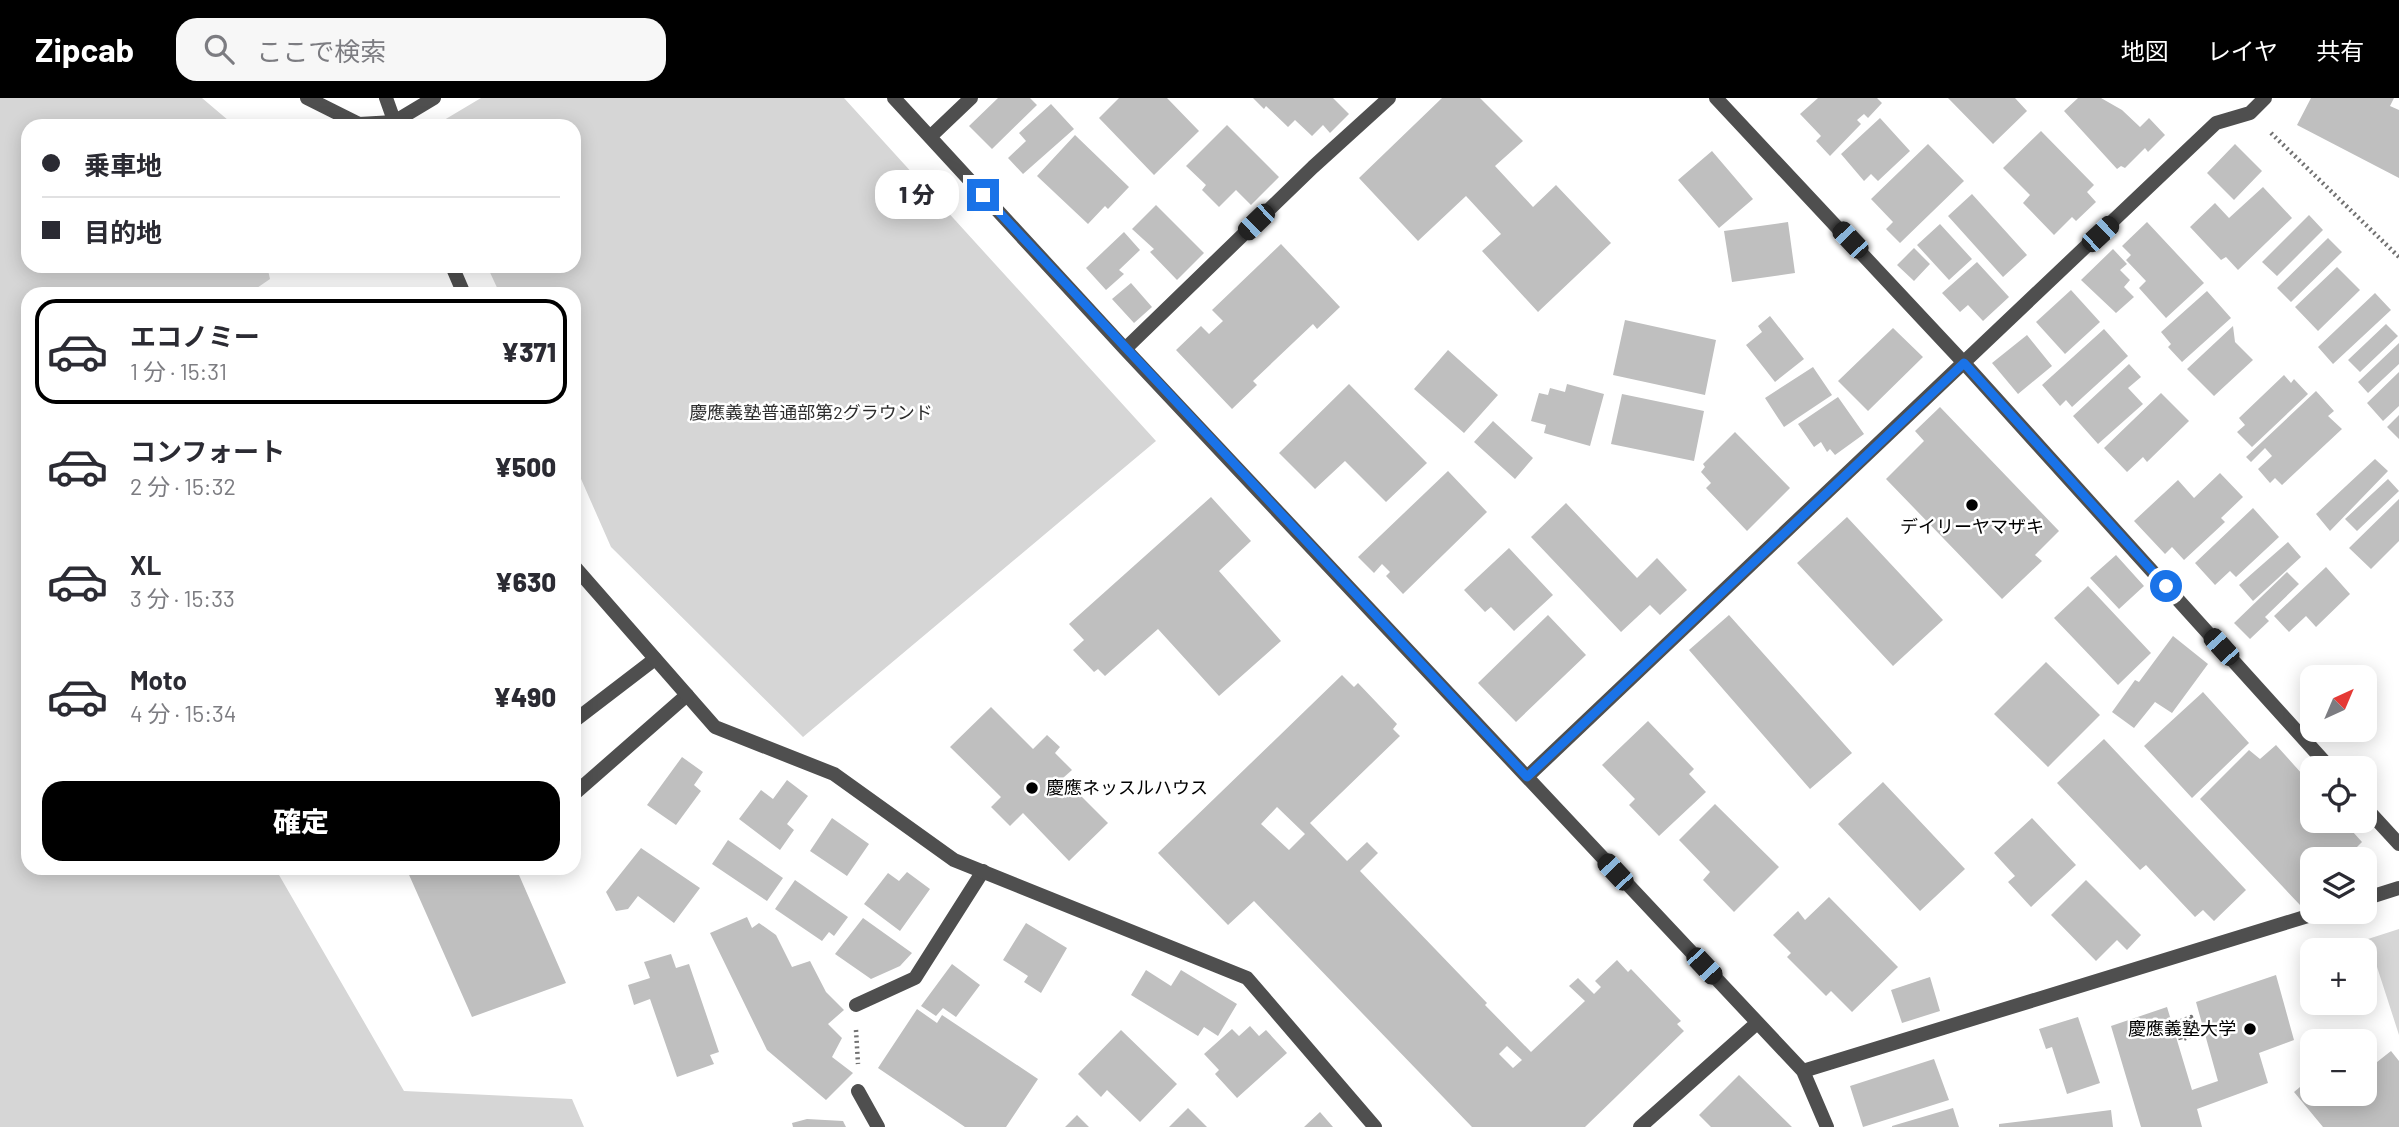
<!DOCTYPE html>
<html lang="ja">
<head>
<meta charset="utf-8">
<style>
	body { margin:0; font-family:Barlow,"Noto Sans JP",sans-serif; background:#f7f7f7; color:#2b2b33; height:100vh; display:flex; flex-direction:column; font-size:26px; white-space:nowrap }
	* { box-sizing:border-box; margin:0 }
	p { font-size:23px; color:#7c7c81 }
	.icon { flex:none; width:38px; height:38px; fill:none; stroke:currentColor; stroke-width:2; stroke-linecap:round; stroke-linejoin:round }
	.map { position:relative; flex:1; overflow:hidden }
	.details { position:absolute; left:21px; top:189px; width:560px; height:588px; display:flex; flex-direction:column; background:#fff; border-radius:21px; box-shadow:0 4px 18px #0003 }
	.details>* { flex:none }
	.banner { position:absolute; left:21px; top:21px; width:560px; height:154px; border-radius:21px; box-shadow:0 4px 18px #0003; display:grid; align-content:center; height:154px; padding:0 21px; background:#fff }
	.needle { width:46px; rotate:44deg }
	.buttons { position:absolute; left:2300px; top:567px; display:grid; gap:14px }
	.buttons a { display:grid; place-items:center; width:77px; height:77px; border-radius:14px; background:#fff; box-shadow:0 4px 18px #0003; font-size:35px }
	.end { position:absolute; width:32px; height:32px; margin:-16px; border:9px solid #1a73e8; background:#fff; box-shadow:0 0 0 4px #fff }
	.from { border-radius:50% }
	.bubble { position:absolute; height:49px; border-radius:21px; background:#fff; box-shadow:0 4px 18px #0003; font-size:23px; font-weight:800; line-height:49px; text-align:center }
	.car { position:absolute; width:21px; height:42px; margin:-21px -10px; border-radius:9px; box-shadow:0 0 5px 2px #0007; background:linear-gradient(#222 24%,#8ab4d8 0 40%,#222 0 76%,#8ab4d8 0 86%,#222 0) }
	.banner b { display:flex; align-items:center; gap:24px; height:66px; font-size:26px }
	.banner b+b { border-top:2px solid #e1e1e2 }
	.banner i { width:18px; height:18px; background:#2b2b33 }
	ul { padding:12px 0 0; list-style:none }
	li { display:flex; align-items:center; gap:21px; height:105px; margin:0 14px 10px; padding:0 7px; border:4px solid transparent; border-radius:21px }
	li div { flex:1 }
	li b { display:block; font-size:26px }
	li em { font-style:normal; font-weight:800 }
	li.current { border-color:#000 }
	li>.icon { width:63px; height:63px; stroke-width:1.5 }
	.action { display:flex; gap:14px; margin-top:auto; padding:14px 21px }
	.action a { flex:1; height:80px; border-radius:21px; background:#000; color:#fff; font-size:28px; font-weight:800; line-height:80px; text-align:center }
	header { display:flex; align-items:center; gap:42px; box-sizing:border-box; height:98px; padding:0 35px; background:#000; color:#fff }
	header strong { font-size:33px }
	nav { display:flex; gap:38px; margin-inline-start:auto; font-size:24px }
	.search { width:490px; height:63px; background:#f7f7f7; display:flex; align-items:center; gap:18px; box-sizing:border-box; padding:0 24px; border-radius:21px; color:#7c7c81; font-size:26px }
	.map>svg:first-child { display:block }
	.green { fill:#d6d6d6 }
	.building { fill:#bfbfbf; fill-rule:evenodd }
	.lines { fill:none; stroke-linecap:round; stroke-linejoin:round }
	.path { stroke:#717171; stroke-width:4.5; stroke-dasharray:2 3.5; stroke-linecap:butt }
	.service { stroke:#4f4f4f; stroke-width:14 }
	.minor { stroke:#4f4f4f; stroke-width:14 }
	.route { stroke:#1a73e8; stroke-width:9 }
	.poi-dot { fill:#000; stroke:#fff; stroke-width:2.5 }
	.labels { text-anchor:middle; stroke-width:5; stroke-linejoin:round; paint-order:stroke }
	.park-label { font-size:18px; fill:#2d2d2d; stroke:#fff }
	.poi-label { font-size:18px; fill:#000; stroke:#fff }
</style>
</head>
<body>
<header>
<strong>Zipcab</strong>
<div class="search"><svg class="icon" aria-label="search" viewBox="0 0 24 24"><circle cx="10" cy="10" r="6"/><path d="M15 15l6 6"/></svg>ここで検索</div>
<nav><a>地図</a><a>レイヤ</a><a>共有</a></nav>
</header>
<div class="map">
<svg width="2399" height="1029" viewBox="0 0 2399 1029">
	<rect width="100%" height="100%" fill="#fff"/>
	<path class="green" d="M0,0H202L235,28H28V168H267L270,181L248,196H28V770H275L404,993L572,1001L584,1029H0Z
		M481,0H844L1156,343L803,639L611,449L574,365V196H500L487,168H574V28H434Z
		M2399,831V937L2368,841Z"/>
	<path class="building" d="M998,0H1030L1037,7L992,51L969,28Z
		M1119,0H1167L1199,33L1154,77L1099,20Z
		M1253,0H1333L1349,16L1330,35L1323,27L1312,38L1295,22L1288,29L1266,8L1264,11Z
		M1442,0H1480L1523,43L1495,68L1533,109L1556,87L1611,145L1538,214L1482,153L1501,136L1466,98L1418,143L1359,80Z
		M1818,0H1877L1882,5L1868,20L1864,16L1857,22L1861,26L1830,58L1816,43L1821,38L1800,16Z
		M1948,0H2015L2027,13L1993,46Z
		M2078,0H2101L2122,12L2140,29L2149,20L2165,37L2148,54L2145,50L2125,70L2121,68L2117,71L2064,13Z
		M2311,0H2394L2390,8L2399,12V80L2297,27Z
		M1051,6L1074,31L1023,76L1008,60L1026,43L1019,35Z
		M1880,20L1910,53L1878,83L1871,76L1864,83L1841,56Z
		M1227,27L1279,79L1251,107L1236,92L1219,109L1202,92L1206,87L1186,68Z
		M2041,33L2094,87L2087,94L2096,104L2076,123L2072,119L2054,137L2023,105L2030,97L2003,70Z
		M1075,37L1129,89L1108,111L1105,108L1088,126L1037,78Z
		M1928,46L1964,83L1900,145L1886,131L1893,124L1871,101Z
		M2235,46L2262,73L2234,102L2207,75Z
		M1712,53L1753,101L1719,130L1678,82Z
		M2263,89L2292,120L2238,172L2226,159L2221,162L2190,129L2215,105L2229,120Z
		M1972,96L2027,157L2003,179L1948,118Z
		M1156,107L1204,155L1177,182L1150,154L1154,151L1132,131Z
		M2309,117L2323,132L2277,178L2262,164Z
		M1788,124L1795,175L1732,184L1724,133Z
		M2147,124L2204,185L2166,220L2139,190L2146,183L2126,162L2131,157L2122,148Z
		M1940,126L1972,161L1949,182L1917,147Z
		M1124,134L1140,152L1119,172L1124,176L1106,192L1086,170Z
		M2328,140L2342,154L2291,204L2277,190Z
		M1281,146L1340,209L1317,231L1313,226L1253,283L1257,287L1232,311L1176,252L1201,228L1209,236L1223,223L1212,212Z
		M1914,150L1930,166L1914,183L1897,167Z
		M2113,151L2127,166L2120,172L2130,182L2124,189L2134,199L2116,215L2081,182Z
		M1977,164L2009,199L1983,223L1968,207L1960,214L1942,195Z
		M2337,169L2360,192L2318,233L2295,209Z
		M1131,185L1152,209L1134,225L1112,201Z
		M2071,192L2100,224L2065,256L2036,224Z
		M2207,193L2231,220L2182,264L2168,249L2171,246L2161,234Z
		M2375,195L2391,212L2333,266L2318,249Z
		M1770,218L1804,261L1775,284L1746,247L1762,234L1758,228Z
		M1625,222L1716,242L1705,297L1613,277Z
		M2386,226L2398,238L2360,274L2348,262Z
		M2233,228L2235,244L2253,262L2214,298L2187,271Z
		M1893,230L1923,259L1868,313L1838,283Z
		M2104,231L2128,258L2072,309L2066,302L2060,308L2042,287Z
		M2027,237L2052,268L2018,296L1992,265Z
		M2399,245V266L2368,295L2358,284Z
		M1448,252L1498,297L1464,335L1414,291Z
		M2129,266L2141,279L2128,290L2143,306L2098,346L2073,318Z
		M1813,269L1832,297L1784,329L1765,300Z
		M2399,274V308L2383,323L2367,305Z
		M2284,277L2291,285L2294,281L2308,296L2252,349L2237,334L2245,327L2239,320Z
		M1349,286L1427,365L1386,404L1345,363L1315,391L1279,355Z
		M1567,286L1604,296L1590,348L1544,335L1546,327L1531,323L1539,295L1548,297L1550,290L1565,294Z
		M2316,293L2334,313L2328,318L2342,331L2282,387L2275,380L2270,385L2258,371L2272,358L2265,350L2251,364L2246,359Z
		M2161,295L2189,323L2147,364L2143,359L2127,374L2104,350Z
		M1622,296L1704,313L1694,363L1611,346Z
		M1838,299L1864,336L1835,357L1830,351L1827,354L1821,344L1814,349L1798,326Z
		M1940,309L2059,433L2035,457L2042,463L2002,501L1886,381L1924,343L1915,333Z
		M2399,317V341L2387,329Z
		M1493,323L1533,360L1515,381L1474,344Z
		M1735,334L1790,390L1747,433L1706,390L1711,385L1701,374L1705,369L1703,366Z
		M2375,361L2388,373L2330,433L2316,416Z
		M1448,373L1487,414L1403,496L1386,478L1390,474L1382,466L1374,475L1358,459Z
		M2220,375L2243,399L2221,420L2225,424L2184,462L2172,449L2165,456L2134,423L2178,382L2194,400Z
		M2388,381L2399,393L2357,433L2345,421Z
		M1211,399L1251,443L1219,473L1281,543L1219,598L1158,531L1105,578L1098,571L1094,574L1073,552L1084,542L1069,526Z
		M2399,401V443L2371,471L2349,450Z
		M1566,405L1637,480L1657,460L1687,492L1660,517L1650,507L1621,534L1531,439Z
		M2253,410L2279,439L2236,479L2230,473L2215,487L2195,465Z
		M1847,419L1943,522L1893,568L1797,465Z
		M2288,444L2301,459L2253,503L2239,487Z
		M1509,450L1553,497L1514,533L1491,509L1485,514L1464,492Z
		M2116,457L2144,488L2119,511L2090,480Z
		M2326,469L2350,496L2316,529L2306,518L2289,534L2274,518Z
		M2287,474L2299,486L2265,519L2269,523L2250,541L2234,525Z
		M2088,488L2151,555L2118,587L2054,520Z
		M1548,517L1586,557L1516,624L1478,585Z
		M1729,517L1852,655L1810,691L1689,552Z
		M2173,538L2208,566L2172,615L2155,604L2134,630L2112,614L2135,582L2139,584Z
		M2046,564L2100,617L2048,669L1994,616Z
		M1342,577L1354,589L1358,585L1397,626L1393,631L1400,638L1310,725L1347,763L1367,744L1378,755L1360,773L1487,905L1485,907L1531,954L1585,903L1569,888L1578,880L1594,896L1601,889L1595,883L1617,862L1628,874L1631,871L1681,923L1677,926L1684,933L1585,1029H1472L1254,803L1228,827L1158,755ZM1277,709L1305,736L1289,752L1261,726ZM1507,948L1522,962L1513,970L1499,956Z
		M2203,594L2249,645L2192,700L2144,648Z
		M991,609L1033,651L1047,637L1060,649L1055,655L1072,672L1063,680L1108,725L1069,763L1023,715L1010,728L991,709L1001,699L950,649Z
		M1648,623L1694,671L1689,676L1706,694L1659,738L1629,707L1635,701L1602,667Z
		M2104,641L2246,792L2214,823L2203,812L2195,819L2146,767L2140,772L2057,685Z
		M2276,647L2312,687V723H2343L2362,744L2345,761H2312V795L2300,807L2200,701L2249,652L2260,661Z
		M682,659L703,674L694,687L701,693L676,727L647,707Z
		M787,682L808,698L787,726L794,732L780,752L739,721L761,692L773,701Z
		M1883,684L1965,771L1920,813L1838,726Z
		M1715,706L1779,769L1734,814L1703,782L1710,774L1679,742Z
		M832,720L869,746L847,778L810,753Z
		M2032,720L2076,767L2031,809L2008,784L2015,778L1994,755Z
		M728,742L783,780L767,803L712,766Z
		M641,750L700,790L674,825L638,798L628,811L616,813L606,794Z
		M406,770H516L566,885L472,919Z
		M907,774L930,791L900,833L864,806L888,775L899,783Z
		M795,782L848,819L834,838L829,834L822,843L775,811Z
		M2086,782L2141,837L2127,852L2117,842L2096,863L2051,817Z
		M1829,799L1898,869L1852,914L1831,893L1826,898L1787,859L1791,855L1773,837L1798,813L1805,822Z
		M747,819L752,830L759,825L776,837L792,869L810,863L826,894L844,912L828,926L842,940L832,959L853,975L826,1002L767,952L710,835Z
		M863,820L912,855L900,868L871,881L835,856Z
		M1026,825L1067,850L1041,895L1024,884L1028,878L1003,862Z
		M671,856L676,870L689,866L719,954L710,957L714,966L677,979L650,901L634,907L628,887L650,880L644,864Z
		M952,866L980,887L956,919L943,910L936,918L921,908Z
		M1146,872L1171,888L1181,872L1237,906L1218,938L1204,929L1198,938L1131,897Z
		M2276,877L2294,942L2259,955L2268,985L2197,1011L2202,1029H2141L2111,928L2167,909L2192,992L2218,983L2196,904Z
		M1930,879L1940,913L1902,925L1891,892Z
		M917,911L937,925L942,917L1038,981L1006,1029H965L878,970Z
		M2078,919L2100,985L2067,996L2052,949L2046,951L2039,931Z
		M1250,928L1259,938L1266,932L1287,955L1237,1000L1215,976L1219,972L1204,956L1232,931L1239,938Z
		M1121,932L1177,986L1140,1024L1107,992L1101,999L1078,976Z
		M2391,953L2399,963V1029H2323L2294,994L2312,979V996H2364V959L2372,968Z
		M1934,961L1949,1002L1863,1029L1850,988Z
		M1739,977L1792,1029H1711L1699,1017Z
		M1188,1010L1207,1029H1169Z
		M1953,1010L1959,1029H1892V1028Z
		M2111,1012L2113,1029H1999V1026Z
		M1320,1014L1333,1029H1304Z
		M1077,1017L1089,1029H1065Z
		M807,1021L843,1023L846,1029H793L792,1025Z"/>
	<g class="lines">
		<path class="path" d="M2271,35L2399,159
			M2191,919L2195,936L2181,942L2176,925Z
			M856,932L858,966"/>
		<path class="service" d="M574,623L655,561
			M574,696L687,597
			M856,907L915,880L983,773
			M858,993L878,1029"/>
		<path class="minor" d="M307,0L359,26L394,24L434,0
			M386,0L396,28
			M894,0L1125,251L1803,973L1827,1029
			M1716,0L1964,265L2330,670
			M930,39L971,0
			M452,168L464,196
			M1125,251L1313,69L1389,0
			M574,468L715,629L834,676L954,762L1247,880L1375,1029
			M1527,679L2216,25L2250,15L2265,0
			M2364,708L2399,746
			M2364,801L2399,790
			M1803,973L2321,814
			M1640,1029L1757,925"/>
	</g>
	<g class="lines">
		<path class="route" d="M983,97L1527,679L1964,265L2166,488"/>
	</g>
	<g class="poi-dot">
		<circle cx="1972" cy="407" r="7"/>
		<circle cx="1032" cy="690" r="7"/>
		<circle cx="2250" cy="931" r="7"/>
	</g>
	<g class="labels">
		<g class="park-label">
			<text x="811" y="321">慶應義塾普通部第2グラウンド</text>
		</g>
		<g class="poi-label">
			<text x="1972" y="435">デイリーヤマザキ</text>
			<text x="1046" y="696" text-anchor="start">慶應ネッスルハウス</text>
			<text x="2236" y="937" text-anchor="end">慶應義塾大学</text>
		</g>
	</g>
</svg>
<div class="buttons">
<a><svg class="needle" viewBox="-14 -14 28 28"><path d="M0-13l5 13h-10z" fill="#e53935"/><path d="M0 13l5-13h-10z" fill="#7c7c81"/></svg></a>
<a><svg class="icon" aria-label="locate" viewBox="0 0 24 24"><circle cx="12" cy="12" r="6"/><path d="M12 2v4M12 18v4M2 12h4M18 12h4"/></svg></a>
<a><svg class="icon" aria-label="layers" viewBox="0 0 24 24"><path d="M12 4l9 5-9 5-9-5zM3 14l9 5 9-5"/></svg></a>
<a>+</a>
<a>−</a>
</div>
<i class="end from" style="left:2166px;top:488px"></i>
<i class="end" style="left:983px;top:97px"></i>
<div class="bubble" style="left:875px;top:72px;width:84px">1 分</div>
<i class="car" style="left:1256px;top:124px;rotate:226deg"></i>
<i class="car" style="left:2100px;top:136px;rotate:47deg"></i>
<i class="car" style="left:1850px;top:142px;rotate:317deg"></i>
<i class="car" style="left:2221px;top:549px;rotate:318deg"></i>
<i class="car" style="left:1615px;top:774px;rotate:317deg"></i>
<i class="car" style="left:1704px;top:868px;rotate:137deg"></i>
<div class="banner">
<b><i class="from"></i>乗車地</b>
<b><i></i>目的地</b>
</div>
<section class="details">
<ul>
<li class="current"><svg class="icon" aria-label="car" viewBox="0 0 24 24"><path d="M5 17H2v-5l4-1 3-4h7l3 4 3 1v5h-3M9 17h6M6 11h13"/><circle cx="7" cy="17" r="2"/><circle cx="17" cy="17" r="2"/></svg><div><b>エコノミー</b><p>1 分 · 15:31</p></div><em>¥371</em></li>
<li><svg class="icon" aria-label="car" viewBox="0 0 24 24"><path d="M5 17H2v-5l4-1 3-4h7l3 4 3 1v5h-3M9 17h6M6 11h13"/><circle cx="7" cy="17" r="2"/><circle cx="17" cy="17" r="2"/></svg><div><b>コンフォート</b><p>2 分 · 15:32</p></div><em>¥500</em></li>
<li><svg class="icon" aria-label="car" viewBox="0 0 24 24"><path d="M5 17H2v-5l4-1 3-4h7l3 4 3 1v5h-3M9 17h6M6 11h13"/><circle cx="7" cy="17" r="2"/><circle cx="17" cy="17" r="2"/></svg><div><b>XL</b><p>3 分 · 15:33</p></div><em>¥630</em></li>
<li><svg class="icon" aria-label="car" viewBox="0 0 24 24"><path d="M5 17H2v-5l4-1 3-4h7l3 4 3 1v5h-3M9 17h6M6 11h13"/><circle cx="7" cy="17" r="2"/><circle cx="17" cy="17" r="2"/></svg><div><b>Moto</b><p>4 分 · 15:34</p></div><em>¥490</em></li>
</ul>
<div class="action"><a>確定</a></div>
</section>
</div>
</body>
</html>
